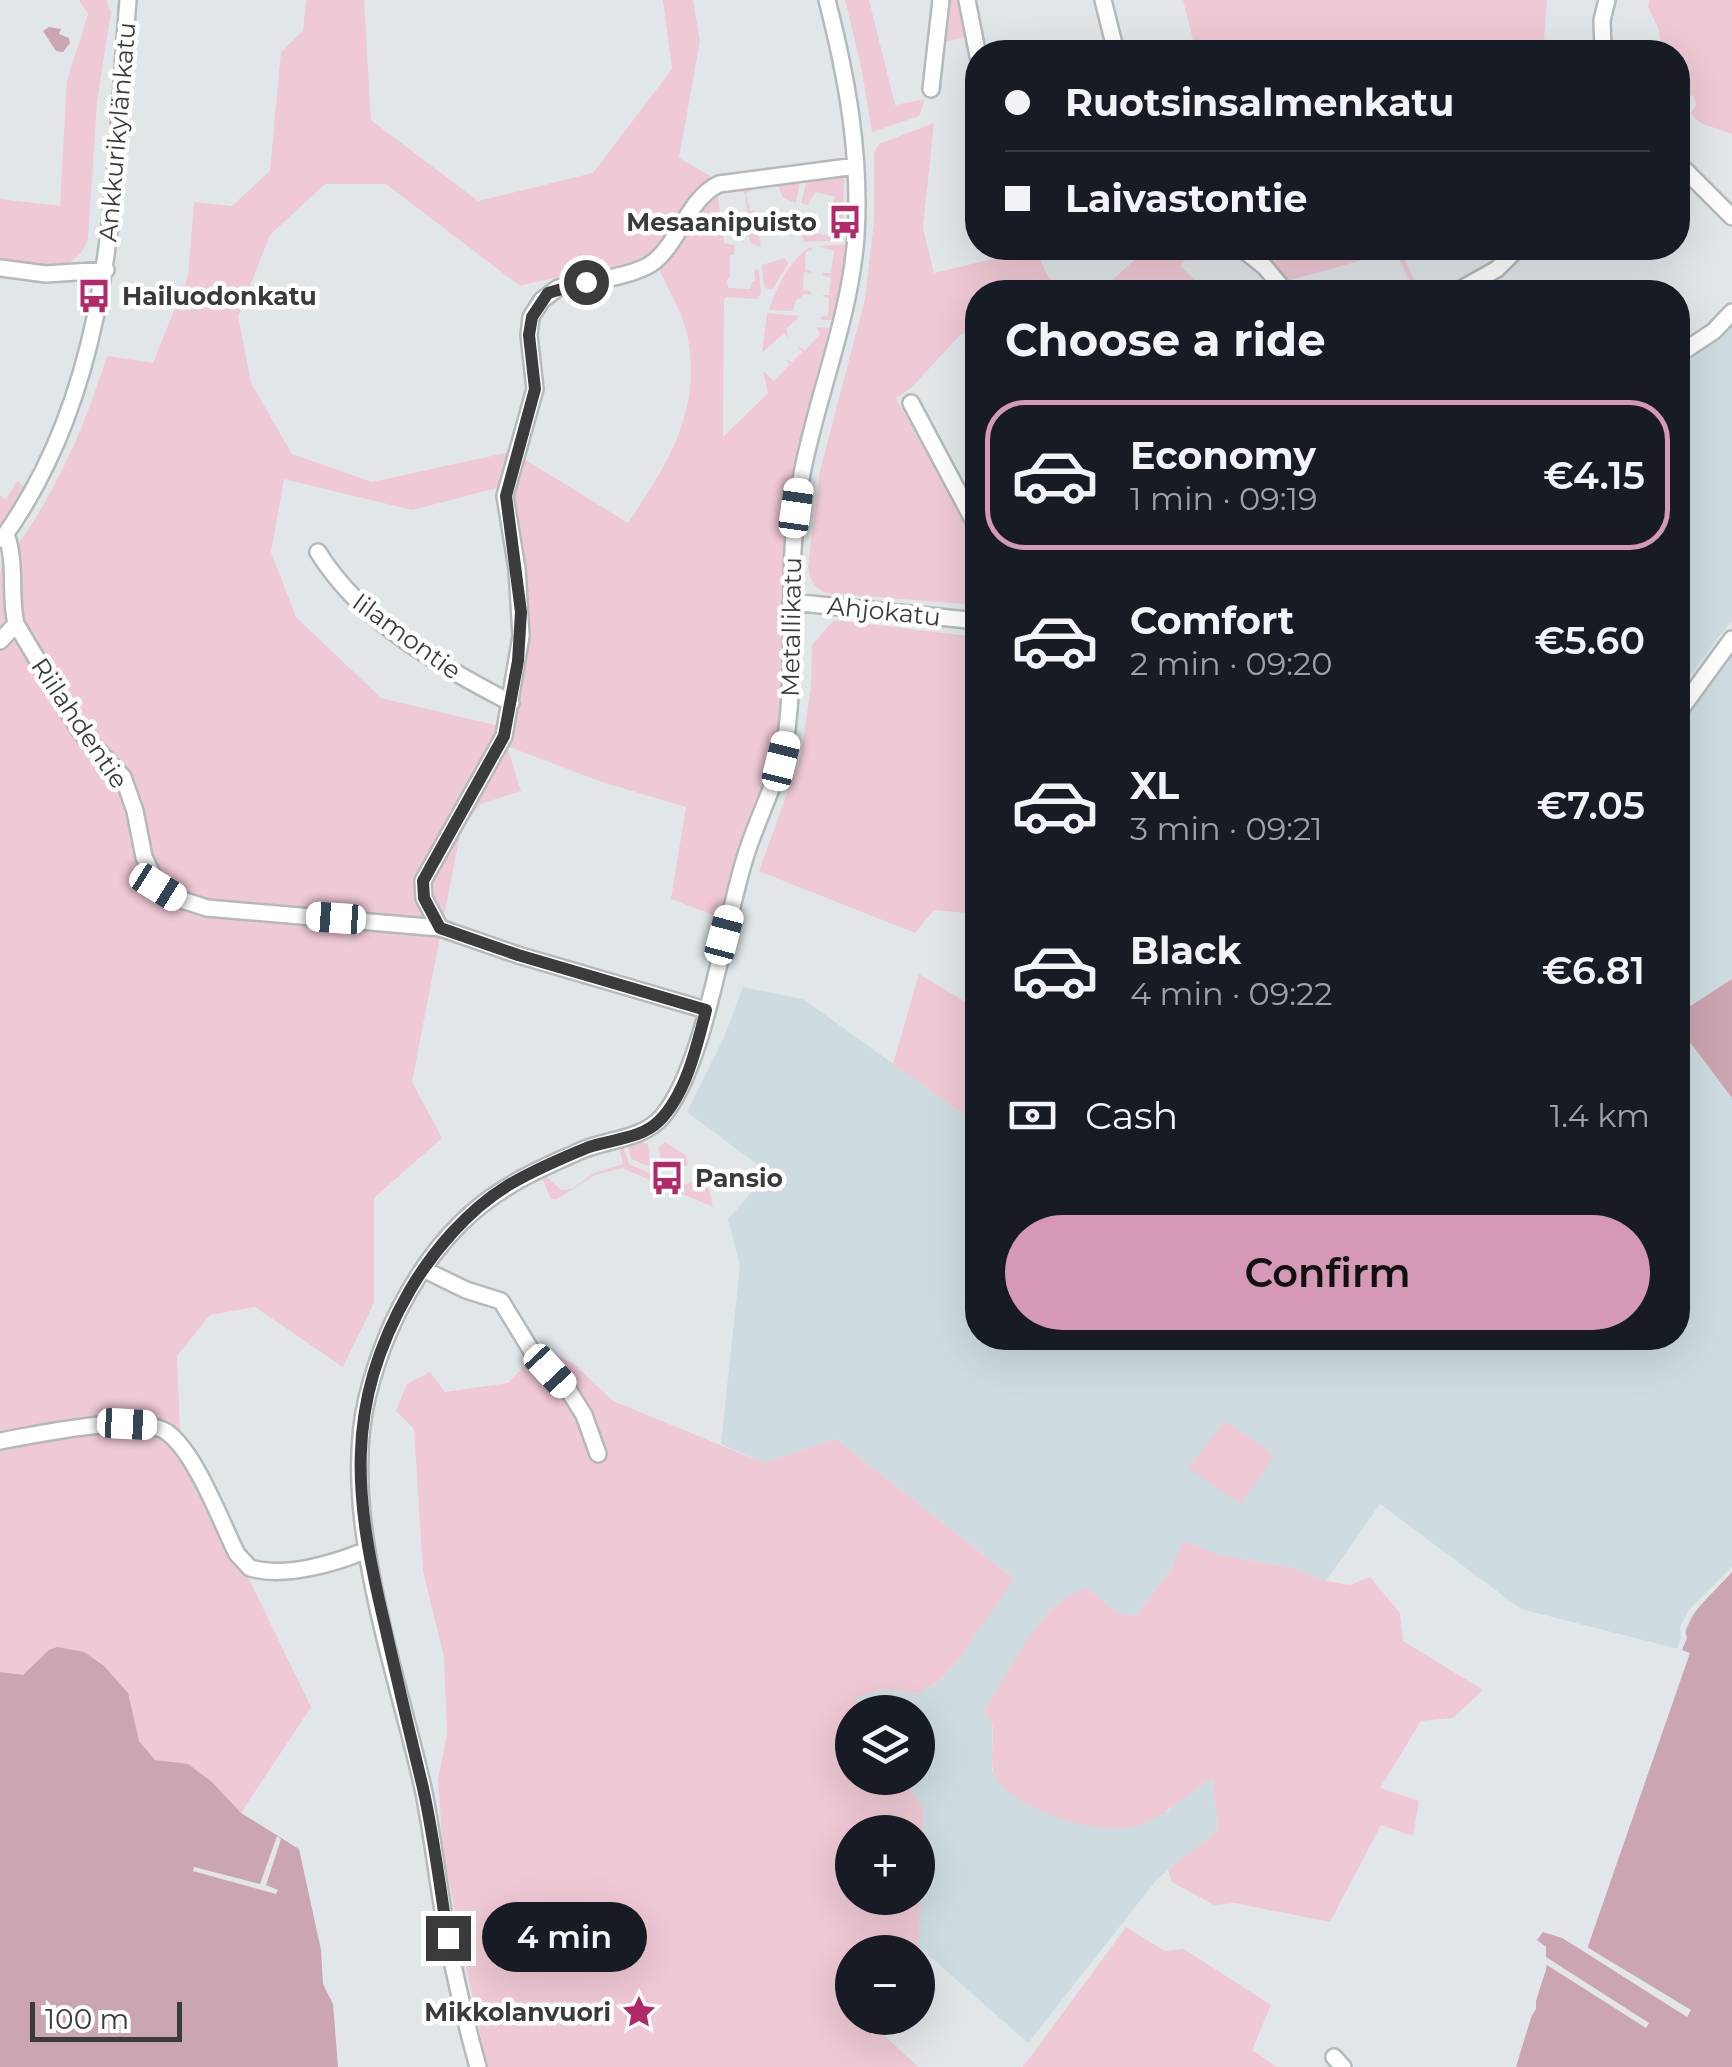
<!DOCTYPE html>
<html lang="en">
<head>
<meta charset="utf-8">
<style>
	body { margin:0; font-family:Montserrat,sans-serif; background:#20242c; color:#f1f3f6; height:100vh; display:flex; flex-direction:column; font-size:38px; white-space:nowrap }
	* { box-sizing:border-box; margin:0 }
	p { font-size:32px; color:#9ea1a6 }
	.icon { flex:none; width:55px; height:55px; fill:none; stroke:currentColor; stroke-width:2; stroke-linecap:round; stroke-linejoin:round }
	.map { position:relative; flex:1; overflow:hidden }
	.side { position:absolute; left:965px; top:280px; width:725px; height:1070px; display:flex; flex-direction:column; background:#171b24; border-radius:40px; box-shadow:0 10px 40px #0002 }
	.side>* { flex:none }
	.hud { position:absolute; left:965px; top:40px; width:725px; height:220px; border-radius:40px; box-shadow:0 10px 40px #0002; display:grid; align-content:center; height:220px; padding:0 40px; background:#171b24 }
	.controls { position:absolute; left:835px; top:1695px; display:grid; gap:20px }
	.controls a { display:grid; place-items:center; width:100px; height:100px; border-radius:50%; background:#171b24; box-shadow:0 10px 40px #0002; font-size:50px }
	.scale { position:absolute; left:30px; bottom:25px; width:152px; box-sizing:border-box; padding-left:10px; border:5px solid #393b3c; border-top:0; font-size:28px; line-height:35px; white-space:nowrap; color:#393b3c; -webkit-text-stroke:8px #fff; paint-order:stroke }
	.end { position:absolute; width:45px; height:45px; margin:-22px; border:12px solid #393b3c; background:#fff; box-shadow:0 0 0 5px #fff }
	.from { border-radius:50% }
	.bubble { position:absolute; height:70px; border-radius:35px; background:#171b24; box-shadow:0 10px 40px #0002; font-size:32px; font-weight:600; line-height:70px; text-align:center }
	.car { position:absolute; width:30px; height:60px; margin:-30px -15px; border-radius:12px; box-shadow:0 0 8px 2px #0007; background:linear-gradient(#fff 24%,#345 0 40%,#fff 0 76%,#345 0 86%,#fff 0) }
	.hud b { display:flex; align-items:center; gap:35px; height:95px; font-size:38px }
	.hud b+b { border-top:2px solid #363941 }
	.hud i { width:25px; height:25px; background:#f1f3f6 }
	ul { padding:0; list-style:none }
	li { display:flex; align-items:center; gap:30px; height:150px; margin:0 20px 15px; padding:0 20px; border:5px solid transparent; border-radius:40px }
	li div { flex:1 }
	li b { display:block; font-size:38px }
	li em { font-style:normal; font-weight:600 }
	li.on { border-color:#d598b7 }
	li>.icon { width:90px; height:90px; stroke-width:1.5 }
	h2 { padding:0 40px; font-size:45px; line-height:120px }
	.pay { display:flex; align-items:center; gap:25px; height:110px; padding:0 40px; font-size:38px }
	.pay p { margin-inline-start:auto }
	.action { display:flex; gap:20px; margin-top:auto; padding:20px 40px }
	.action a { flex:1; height:115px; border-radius:60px; background:#d598b7; color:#111; font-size:40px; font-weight:600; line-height:115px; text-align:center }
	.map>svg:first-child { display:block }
	.built { fill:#cedce1 }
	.green { fill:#efc9d5; fill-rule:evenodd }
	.water { fill:#cba5b1 }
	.pier { fill:#e1e7e9 }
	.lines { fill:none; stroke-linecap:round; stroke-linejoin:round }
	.minor-casing { stroke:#b4babb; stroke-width:20 }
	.minor { stroke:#fff; stroke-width:15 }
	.route { stroke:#393b3c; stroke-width:12 }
	.labels { text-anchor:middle; stroke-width:9; stroke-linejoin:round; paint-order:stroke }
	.street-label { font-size:25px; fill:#393b3c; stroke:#fff }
	.poi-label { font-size:25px; font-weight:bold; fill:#393b3c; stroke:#fff; text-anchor:end }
</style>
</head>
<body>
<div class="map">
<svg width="1732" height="2067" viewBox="0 0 1732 2067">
	<rect width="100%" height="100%" fill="#e1e7e9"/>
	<path class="built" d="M1732,318V620L1678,691V372Z
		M1732,649V979L1678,1014V723Z
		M743,987L803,999L977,1124L978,1338H1678V1026L1732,1098V1572L1721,1583L1682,1650L1521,1609L1380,1504L1326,1581L1292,1568L1216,1554L1185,1542L1170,1572L1136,1616L1118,1613L1086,1588L984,1711L992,1720V1772L1168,1812L1181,1797L1213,1778L1218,1831L1158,1878L1028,2043L918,1946L923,1809L903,1778H918V1712H864L854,1697L882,1689L918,1693L938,1682L956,1663L1013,1578L836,1439L764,1463L721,1444L740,1266L728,1219L750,1194L762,1168L687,1112L724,1037Z"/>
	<path class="green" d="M79,0H106L111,12L97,102L88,239C73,280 34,265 0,261V199L60,206L67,81L88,14Z
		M306,0H364L371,120L478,201L593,173L672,69L663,0H693L700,41L679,158L712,177C686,198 676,237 649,257C627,272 552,275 520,286L386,184H325L270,235L238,316L251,383L292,454L372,482L510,452L501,487L412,510L284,479L271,552L296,617L381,698L499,726L517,706L524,667L526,591L510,507L521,457L628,523C668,464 703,409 687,334C682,312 668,289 659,269L714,195L728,190L727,193L718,195L720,217L727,216L722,220L724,243L735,245L734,255H730V277L726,282L729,288L750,289L752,282L755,281L754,269L759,270L761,293L757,299L726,297L724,300L723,437L768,393L763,371L774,381L790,364L785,359L792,362L802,352L797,346L805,350L820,334L817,327L829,328L799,447L786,531L781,734L772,754L771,773L739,855L721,918L671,899L686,807L602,782L507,746L521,791L481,804L461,829L412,1082L442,1138L374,1198V1303L343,1367L255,1307L210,1315L177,1356L181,1456L247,1575L311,1707L241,1813L0,2067V570C54,496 79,443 107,356L153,363L188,276L194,202L232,206L270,171L281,52L303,31Z
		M845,0H869L895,105L925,99L919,116L872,132L861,66Z
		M946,0H961L965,37L943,42Z
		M1183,0H1547L1543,52H1196Z
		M1649,0H1732V135C1718,126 1700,128 1691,113L1696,105L1693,96L1678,90V52H1662L1659,30L1648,7Z
		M934,123L923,228L934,273L1001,257L999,248H1044L1039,255C1045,274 1052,287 1072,292H978L977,332L961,334L911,388L896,398L977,544V605L825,593C813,586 810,580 808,567L820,471L865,299L874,221V152L879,144Z
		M839,175L844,179L843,240L804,242L800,227H805L806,233L828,235L835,218L830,209L835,197L815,192L808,205L801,203L807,179Z
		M800,180L796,203L783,198L778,186H763Z
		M754,186V190L746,193L750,211L757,210L753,214L757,231H764L759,235L761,247L750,243L748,217L741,218L747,214L745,193L735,190Z
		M848,244L838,315L834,320H822L820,317L828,316L829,299L822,295H829L831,277L823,276V273H831L834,251L818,246Z
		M811,247L813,250L806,251L805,269L813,273L804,272L803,290L811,291V294H803L802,298L796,300L793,311L769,310C775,290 791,257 811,247Z
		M1138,248H1196L1180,266L1207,292H1099L1140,255Z
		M1255,248H1407L1400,250L1420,292H1415L1395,251L1287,281Z
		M785,258L788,264L772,290L764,287L762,265Z
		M767,313L800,316L786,329L789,338L784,333L762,353Z
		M17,481L27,488L0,532V496L6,499Z
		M834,620L977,637V914L934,910L915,933L759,871L801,755L811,687L812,645Z
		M919,974L977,1009V1124L893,1064Z
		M643,1142L648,1145L650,1162L655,1169L631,1159L628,1146Z
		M665,1142L686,1155L688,1165L676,1169L662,1162L658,1148Z
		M623,1147L629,1164L660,1178L662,1182L683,1185L698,1181L709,1189L713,1207L622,1168L595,1175L557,1199H551L542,1178L546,1176L561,1190L572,1189L594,1173L623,1164L620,1151Z
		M542,1348L574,1364L613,1401L764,1463L836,1439L1014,1579L956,1663L938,1682L918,1693L882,1689L855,1698L864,1712H852V1778H903L923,1809L918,1956V1952H852V2018H866L918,2067H487L443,1853L438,1779L447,1734L444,1657L423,1571L414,1429L396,1411L407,1384L430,1372L445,1392L508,1383ZM852,1832H918V1898H852Z
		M1225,1421L1269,1451L1273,1457L1241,1504L1188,1468Z
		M1184,1541L1216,1554L1292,1568L1326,1581L1350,1585L1370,1577L1400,1613L1403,1641L1483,1690L1453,1718L1421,1721L1380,1788L1419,1801L1413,1836L1381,1825L1330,1922L1235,1903L1214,1905L1172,1882L1168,1870L1218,1831L1213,1778C1185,1793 1166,1818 1134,1827C1099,1836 1011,1809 994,1774C990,1766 994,1734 992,1721L984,1711C1008,1674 1042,1599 1086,1588L1118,1613L1136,1616L1170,1572Z
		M1126,1927L1165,1951L1184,1949L1271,2005L1252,2050L1277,2067H1023Z"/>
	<path class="water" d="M49,27L61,29L59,34L69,38L70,43L63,52L56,51L43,31Z
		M1732,979V1098L1678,1026V1014Z
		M1732,1572V2067H1516L1526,2025L1536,2009V1998L1546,1970V1947L1537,1940L1543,1932L1562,1938L1586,1952L1690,1653L1682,1650C1685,1615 1708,1596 1732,1572Z
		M57,1647L84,1652L104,1666L128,1693L139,1741L155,1760L188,1764L212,1782L241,1813L299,1849L321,1950L323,1984L333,2004L338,2067H0V1672L23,1675L49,1650Z"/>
	<path class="pier" d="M1732,1567V1572L1693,1613L1685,1630L1687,1638L1682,1650L1677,1649L1681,1638L1680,1627L1689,1610Z
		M277,1836L281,1839L266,1885L278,1890L276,1894L193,1871L194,1867L260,1884Z
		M1567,1935L1691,2010L1687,2017L1564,1939Z
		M1538,1943L1546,1947V1957L1649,2023L1646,2028L1547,1965L1516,2067H1511L1541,1969L1542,1952L1537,1948Z"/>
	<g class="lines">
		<g class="minor-casing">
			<path id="minor" d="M967,0L978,56
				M1103,0L1116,52
				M1603,52L1602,20L1607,0
				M931,89L941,0
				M1678,163L1732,217
				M1241,248L1265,267L1286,292
				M0,268L46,274L106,270
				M1456,292L1497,269L1518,248
				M1678,348L1687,349L1714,331L1732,312
				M911,403L978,529
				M6,534C17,564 9,594 16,624L80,731L123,777L135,811L144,857L158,887L176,898L207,908L440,928L518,955L706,1010
				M2,539C116,382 113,185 128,0
				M318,552C362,623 439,665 511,703
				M791,602L978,621
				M0,641L16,624
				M1678,713L1732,639
				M440,928L424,898L423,881L504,736L521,636L517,569L505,496L535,389L529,335L531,317L542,300L558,288C583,282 636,277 655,261C680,240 688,199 719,184L856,166
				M423,1269L466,1290L501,1301L531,1350L569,1391L584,1415L598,1454
				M0,1441C36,1435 139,1411 168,1433C196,1454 221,1522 237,1554L250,1568C285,1578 333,1564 367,1550
				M1334,2057L1343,2067
				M478,2067C466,2023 455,1979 447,1934C438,1886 433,1836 423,1788C397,1672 339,1515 367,1398C387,1316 434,1230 509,1186C531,1172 556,1162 580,1151C607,1139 642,1140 662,1117C706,1065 723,927 745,858C758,814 782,775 787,729C797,646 785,562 801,479C816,397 850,320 856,236C861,155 847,78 827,0"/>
		</g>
		<use href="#minor" class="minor"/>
	</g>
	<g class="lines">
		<path class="route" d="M448,1938C440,1888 434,1837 423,1788C410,1734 397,1680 385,1626C355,1501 342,1408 410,1290C433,1251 468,1210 507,1186C532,1171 562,1158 589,1147C612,1139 641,1139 659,1121C686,1094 697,1046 706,1010L518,955L440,928L424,898L423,881L504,736L518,661L521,612L506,496L535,389L529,335L532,317L548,293L586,282"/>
	</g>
	<defs>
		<g id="bus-bare" transform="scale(2.7)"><path d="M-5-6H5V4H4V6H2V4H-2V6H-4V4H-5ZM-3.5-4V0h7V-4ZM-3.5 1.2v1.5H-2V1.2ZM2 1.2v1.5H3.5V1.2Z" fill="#b2296a" stroke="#fff" stroke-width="2.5" paint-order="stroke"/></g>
		<g id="sight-bare" transform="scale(2.7)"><path d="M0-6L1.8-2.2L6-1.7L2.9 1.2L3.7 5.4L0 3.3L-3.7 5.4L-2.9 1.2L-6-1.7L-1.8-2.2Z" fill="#b2296a" stroke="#fff" stroke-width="2.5" paint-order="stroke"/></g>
	</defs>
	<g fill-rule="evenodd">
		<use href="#bus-bare" x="845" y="222"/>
		<use href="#bus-bare" x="94" y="296"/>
		<use href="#bus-bare" x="667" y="1178"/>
		<use href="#sight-bare" x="639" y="2012"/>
	</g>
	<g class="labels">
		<g class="street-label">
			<text transform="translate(117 132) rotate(-85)" y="9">Ankkurikylänkatu</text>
			<text transform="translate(884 611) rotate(6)" y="9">Ahjokatu</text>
			<text transform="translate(791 627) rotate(-89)" y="9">Metallikatu</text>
			<text transform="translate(407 636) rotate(36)" y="9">Iilamontie</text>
			<text transform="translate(80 723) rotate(56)" y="9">Riilahdentie</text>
		</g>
		<g class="poi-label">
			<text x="817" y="231">Mesaanipuisto</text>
			<text x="122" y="305" text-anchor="start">Hailuodonkatu</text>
			<text x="695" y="1187" text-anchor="start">Pansio</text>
			<text x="611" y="2021">Mikkolanvuori</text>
		</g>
	</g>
</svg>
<div class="controls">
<a><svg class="icon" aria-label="layers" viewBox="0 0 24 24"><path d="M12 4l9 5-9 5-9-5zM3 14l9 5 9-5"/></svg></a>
<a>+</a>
<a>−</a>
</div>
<div class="scale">100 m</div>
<i class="end from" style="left:586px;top:282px"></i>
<i class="end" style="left:448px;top:1938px"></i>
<div class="bubble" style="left:482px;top:1902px;width:165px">4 min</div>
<i class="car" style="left:796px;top:508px;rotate:8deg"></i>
<i class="car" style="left:781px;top:761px;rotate:14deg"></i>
<i class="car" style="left:158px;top:887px;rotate:122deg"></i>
<i class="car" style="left:336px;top:918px;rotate:274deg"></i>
<i class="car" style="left:724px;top:935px;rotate:15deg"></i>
<i class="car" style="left:550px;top:1371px;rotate:137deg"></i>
<i class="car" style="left:127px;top:1424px;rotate:93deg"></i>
<div class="hud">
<b><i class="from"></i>Ruotsinsalmenkatu</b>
<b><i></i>Laivastontie</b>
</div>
<section class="side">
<h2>Choose a ride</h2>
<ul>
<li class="on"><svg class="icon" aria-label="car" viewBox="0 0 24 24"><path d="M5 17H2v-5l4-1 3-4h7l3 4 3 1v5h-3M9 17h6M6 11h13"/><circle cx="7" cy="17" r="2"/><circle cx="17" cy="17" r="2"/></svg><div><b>Economy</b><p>1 min · 09:19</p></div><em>€4.15</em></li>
<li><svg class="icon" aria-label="car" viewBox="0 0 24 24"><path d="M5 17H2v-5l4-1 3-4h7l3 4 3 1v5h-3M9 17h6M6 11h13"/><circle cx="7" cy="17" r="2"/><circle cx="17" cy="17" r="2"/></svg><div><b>Comfort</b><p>2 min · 09:20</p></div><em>€5.60</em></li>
<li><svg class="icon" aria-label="car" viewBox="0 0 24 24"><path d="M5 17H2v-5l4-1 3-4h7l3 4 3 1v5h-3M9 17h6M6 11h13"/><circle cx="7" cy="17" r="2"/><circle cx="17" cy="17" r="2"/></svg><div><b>XL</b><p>3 min · 09:21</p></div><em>€7.05</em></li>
<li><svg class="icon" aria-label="car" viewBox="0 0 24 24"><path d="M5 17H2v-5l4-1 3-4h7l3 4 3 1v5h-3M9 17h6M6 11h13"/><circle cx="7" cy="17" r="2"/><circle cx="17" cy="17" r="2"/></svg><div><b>Black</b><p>4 min · 09:22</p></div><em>€6.81</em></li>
</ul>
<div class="pay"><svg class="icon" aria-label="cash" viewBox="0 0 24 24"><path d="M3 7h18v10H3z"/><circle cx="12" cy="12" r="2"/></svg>Cash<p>1.4 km</p></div>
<div class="action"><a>Confirm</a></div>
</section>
</div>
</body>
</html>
